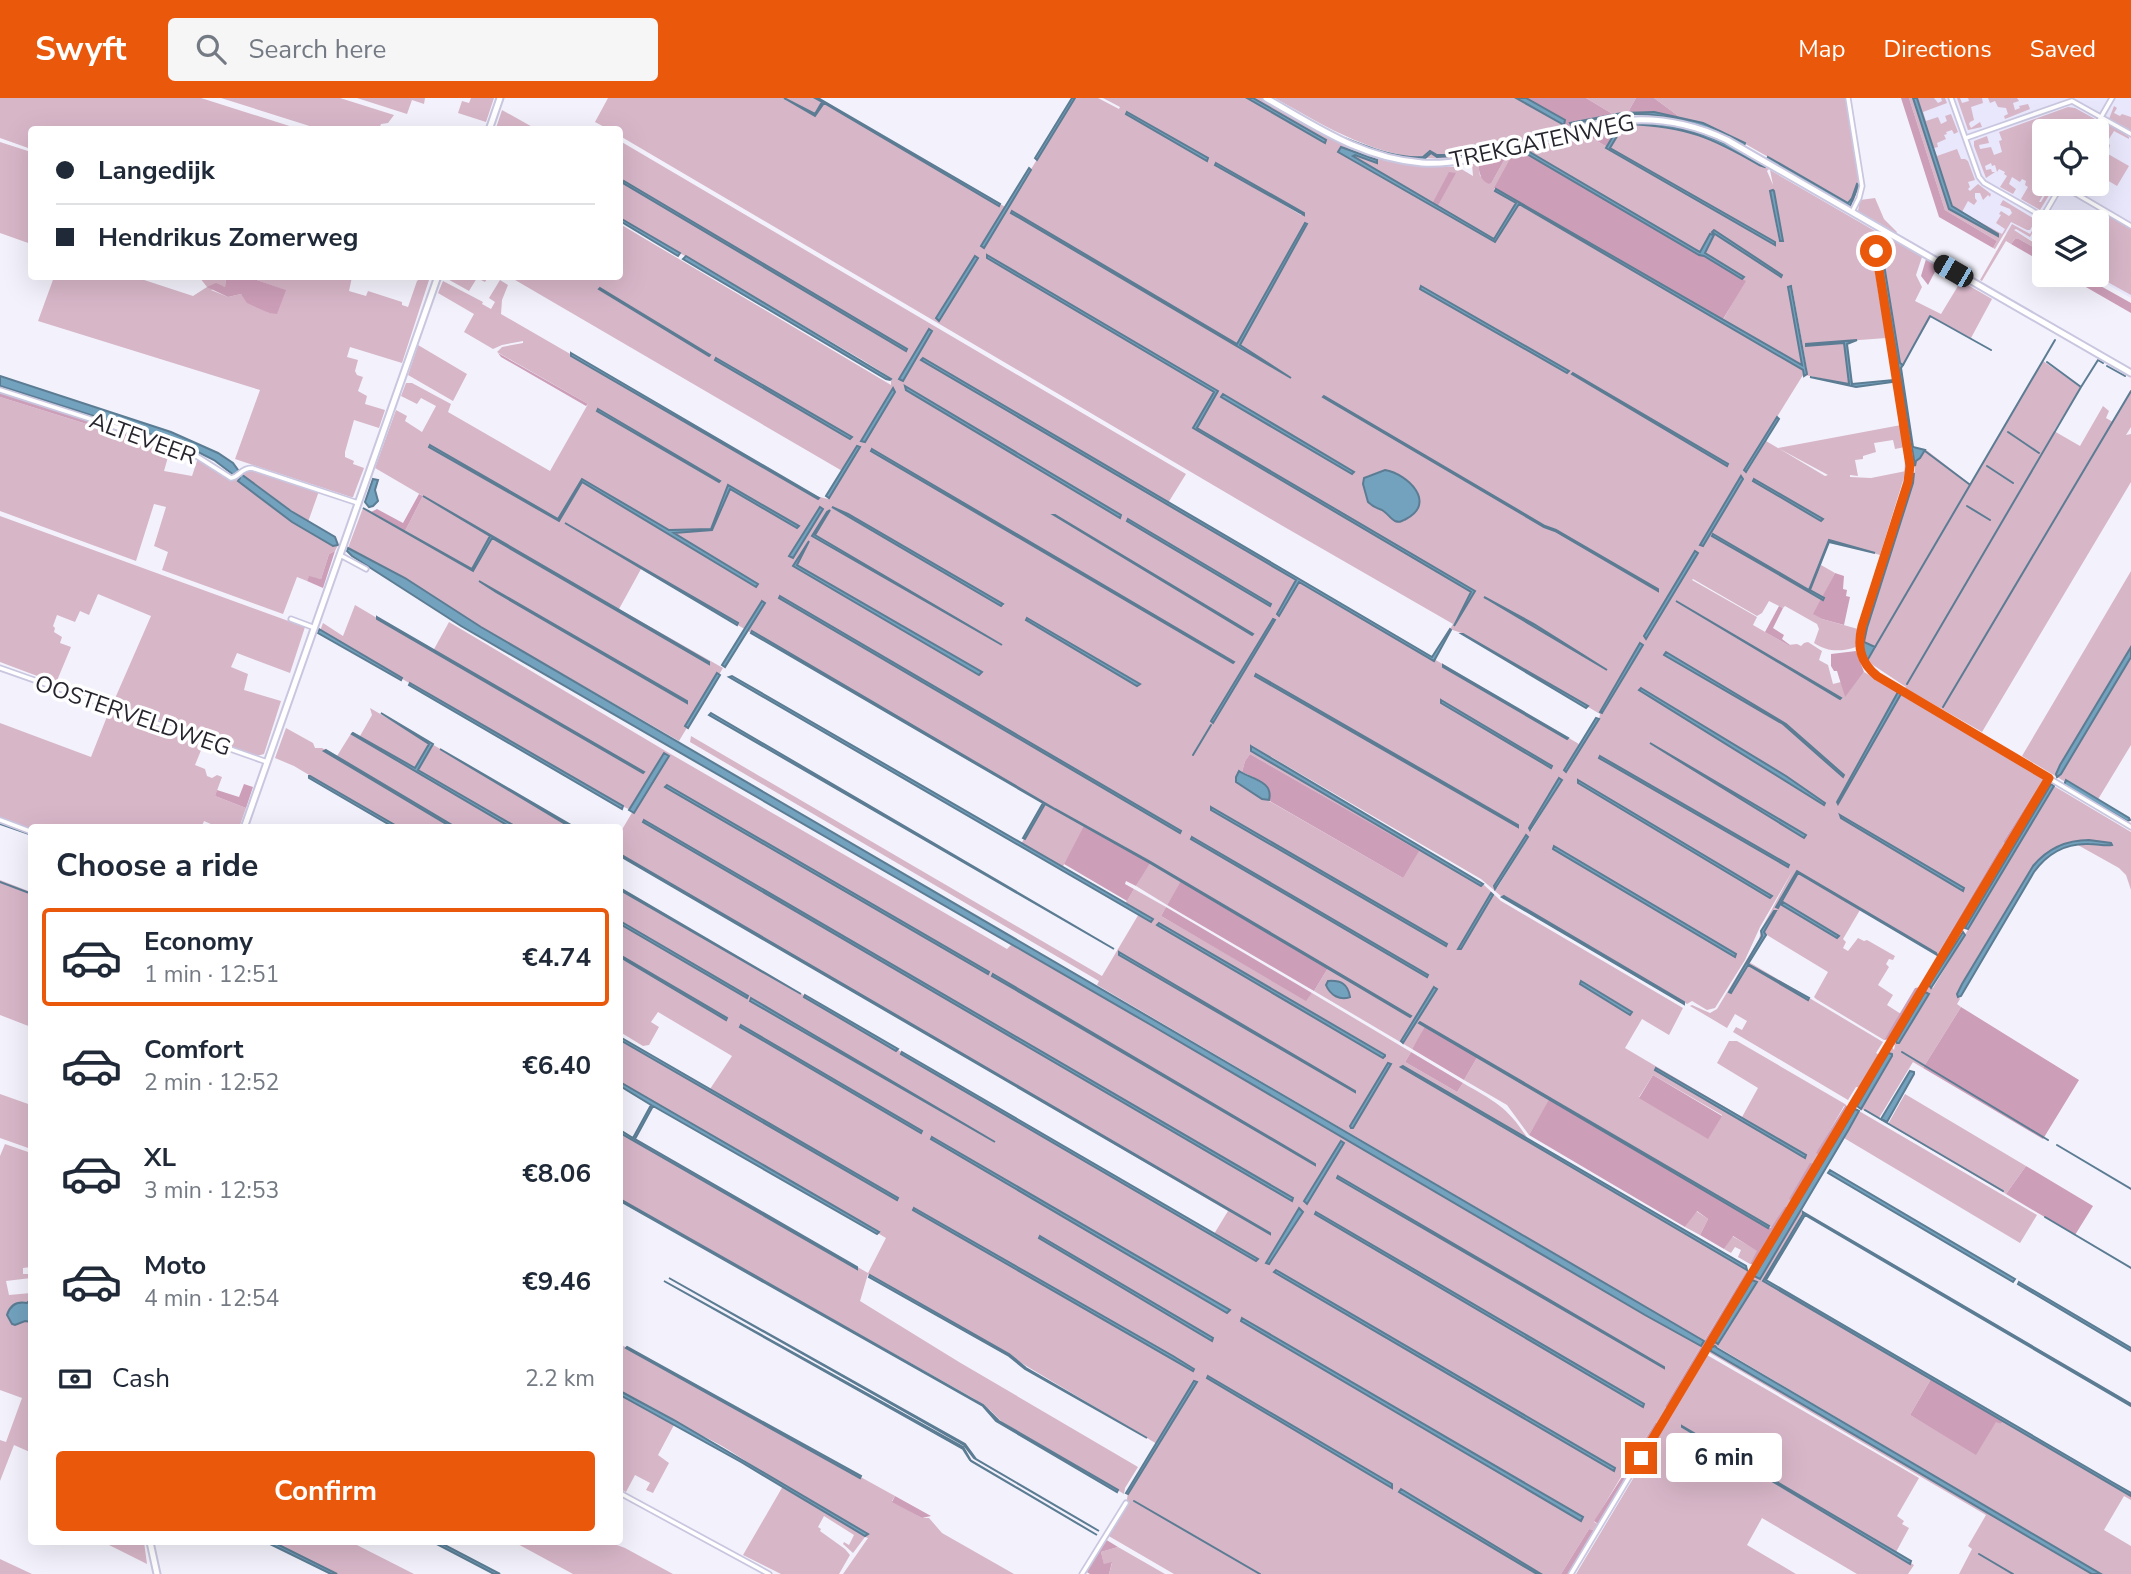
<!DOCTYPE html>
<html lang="en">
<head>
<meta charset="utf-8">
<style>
	body { margin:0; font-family:"Nunito Sans",sans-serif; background:#f6f6f7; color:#1f2937; height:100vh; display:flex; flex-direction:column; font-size:26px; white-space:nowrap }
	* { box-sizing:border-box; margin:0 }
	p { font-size:23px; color:#747a83 }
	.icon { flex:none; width:38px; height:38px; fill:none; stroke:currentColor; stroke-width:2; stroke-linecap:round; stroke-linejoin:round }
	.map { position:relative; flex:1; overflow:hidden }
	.details { position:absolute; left:28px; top:726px; width:595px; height:721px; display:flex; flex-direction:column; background:#fff; border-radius:7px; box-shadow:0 7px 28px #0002 }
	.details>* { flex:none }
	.hud { position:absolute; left:28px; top:28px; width:595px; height:154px; border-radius:7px; box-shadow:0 7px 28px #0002; display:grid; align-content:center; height:154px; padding:0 28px; background:#fff }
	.controls { position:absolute; left:2032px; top:21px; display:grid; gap:14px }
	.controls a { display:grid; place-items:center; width:77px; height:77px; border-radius:7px; background:#fff; box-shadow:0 7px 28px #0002; font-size:35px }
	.end { position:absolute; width:32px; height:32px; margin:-16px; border:9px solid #ea580c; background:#fff; box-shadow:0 0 0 4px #fff }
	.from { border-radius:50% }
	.bubble { position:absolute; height:49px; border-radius:7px; background:#fff; box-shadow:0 7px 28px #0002; font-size:23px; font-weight:700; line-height:49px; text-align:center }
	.car { position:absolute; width:21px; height:42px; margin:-21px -10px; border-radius:9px; box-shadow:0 0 5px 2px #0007; background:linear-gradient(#222 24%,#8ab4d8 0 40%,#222 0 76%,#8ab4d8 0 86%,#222 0) }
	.hud b { display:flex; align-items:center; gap:24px; height:66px; font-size:26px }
	.hud b+b { border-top:2px solid #e0e1e3 }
	.hud i { width:18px; height:18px; background:#1f2937 }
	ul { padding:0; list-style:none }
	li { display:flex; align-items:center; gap:21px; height:98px; margin:0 14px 10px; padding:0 14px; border:4px solid transparent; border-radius:7px }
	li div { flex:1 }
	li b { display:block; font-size:26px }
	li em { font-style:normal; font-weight:700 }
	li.selected { border-color:#ea580c }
	li>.icon { width:63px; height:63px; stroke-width:1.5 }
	h2 { padding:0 28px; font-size:32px; line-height:84px }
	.pay { display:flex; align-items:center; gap:18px; height:77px; padding:0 28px; font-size:26px }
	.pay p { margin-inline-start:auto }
	.cta { display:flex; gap:14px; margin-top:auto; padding:14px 28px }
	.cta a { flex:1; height:80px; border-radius:7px; background:#ea580c; color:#fff; font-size:28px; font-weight:700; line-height:80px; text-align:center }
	header { display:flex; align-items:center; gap:42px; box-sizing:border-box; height:98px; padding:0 35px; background:#ea580c; color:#fff }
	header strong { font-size:33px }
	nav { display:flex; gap:38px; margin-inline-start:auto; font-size:24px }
	.search { width:490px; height:63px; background:#f6f6f7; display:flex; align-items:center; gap:18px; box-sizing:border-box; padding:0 24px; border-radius:7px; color:#747a83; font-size:26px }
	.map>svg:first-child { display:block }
	.built { fill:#e9e7fb; fill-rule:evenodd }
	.green { fill:#d7b6c8; fill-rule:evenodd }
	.forest { fill:#cd9eb8 }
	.water { fill:#72a2be; stroke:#5b7c93; stroke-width:2 }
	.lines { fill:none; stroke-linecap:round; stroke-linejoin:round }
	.stream { stroke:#5b7c93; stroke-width:2 }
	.street-casing { stroke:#c9c6e0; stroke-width:7 }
	.secondary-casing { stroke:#c9c6e0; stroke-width:9 }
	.street { stroke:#fff; stroke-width:3.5 }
	.secondary { stroke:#fff; stroke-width:5 }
	.route { stroke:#ea580c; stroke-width:9 }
	.labels { text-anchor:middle; stroke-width:7; stroke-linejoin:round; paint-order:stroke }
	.street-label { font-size:23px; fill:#26252e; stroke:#fff }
</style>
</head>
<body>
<header>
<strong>Swyft</strong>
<div class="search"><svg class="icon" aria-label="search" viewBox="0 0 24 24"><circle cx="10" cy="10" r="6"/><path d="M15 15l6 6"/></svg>Search here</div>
<nav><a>Map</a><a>Directions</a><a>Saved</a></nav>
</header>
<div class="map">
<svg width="2131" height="1476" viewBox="0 0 2131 1476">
	<rect width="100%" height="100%" fill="#f3f2fc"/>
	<path class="built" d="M1915,0H2131V200L2091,177H2096V124H2044V149L2017,134L1997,137L1951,110ZM2044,33H2096V86H2044Z"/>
	<path class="green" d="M0,0H201L299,31L32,32L31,51L0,40Z
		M221,0H340L394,17L388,25L381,26L379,31H319Z
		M357,0H425L424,6L412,2L407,16Z
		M471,0H494L486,24L458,15L462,3L469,5Z
		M608,0H818L1007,110L1075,0H1098L1119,11L1120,9L1103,0H1263L1364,56L1423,68L1458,69L1473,78L1472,66L1478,65L1480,78L1492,84L1507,57L1583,35L1609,50L1623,27C1659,26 1693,31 1725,47C1740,54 1754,64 1769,71L1767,73L1773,87L1770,72L1875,133C1877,142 1873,151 1874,161C1876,187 1882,213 1886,240L1807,246H1844L1849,286L1805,277L1807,272L1792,188H1789L1803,277L1744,372L1747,374L1766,343L1825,378L1828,377L1778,350L1901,327L1905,349L1895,351L1893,342L1874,345L1876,354L1863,358V361L1855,362L1858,378L1850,377V379L1871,380L1906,373L1880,457L1830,443L1814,480L1821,467L1835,475L1814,516L1822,521L1858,531L1856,549C1841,554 1827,554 1814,545L1819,531L1817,526L1785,508L1783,510L1769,503L1762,515L1757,518L1693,481L1692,482L1757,519L1753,527L1788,547L1797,546L1801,548L1804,545L1808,544L1822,553L1819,562L1828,567L1833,586L1841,584L1845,598L1864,574L2043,678L2045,682L2036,699L2033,697L2003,744L2007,747L2004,752L2000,750L1937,857L1860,812L1843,841L1846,844L1843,850L1848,853L1858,840L1864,843L1867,842L1895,858L1893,862L1889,861L1886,866L1889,869L1878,887L1893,897L1887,907L1901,916L1884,942L1816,901L1814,899L1828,874L1767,837L1749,864L1883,944L1876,955L1881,958L1862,990L1856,989L1848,1002L1733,934L1736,929L1742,932L1747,923L1735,916L1727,930L1690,908L1692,907L1710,915L1717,911L1759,841L1762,830L1793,772L1760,829L1745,862L1715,910L1707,912L1692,903L1687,906L1505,798L1502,799L1481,781L1251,647V653L1481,788L1483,786L1501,803L1683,910L1669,937L1642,921L1625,950L1742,1019L1758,990L1717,965L1729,943H1737L1845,1006L1847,1008H1844L1817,1055L1821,1058L1790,1101L1793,1103L1789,1110L1785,1108L1772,1130L1551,1000L1529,1037L1507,1007L1464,982L1478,958L1427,928L1412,951L1314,893L1328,870L1181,784L1167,807L1136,788L1149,765L1085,728L1062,770L1021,746L1045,705L641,471L619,511L723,570L679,643L481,529L405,480L348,450L363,410L405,433L423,398L375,370L396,312L407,318L405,323L422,334L436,308L421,300L417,306L401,298L406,285H412L451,306L448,314L550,373L588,306L497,254L502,249L523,245V243L502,247L493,251L464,234L474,216L438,195L443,183L483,204L482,206L491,211L495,204L489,200L500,182L508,187L502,202L501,216L816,398L828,401L844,374L510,179L620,178V126L891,287V280L864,263L620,120V43L1186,376L1168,405L1579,646L1564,672L1566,674L1599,621L1600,616L1464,536L1450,531L1453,526L1281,427L620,38V32L608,31L595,24ZM1525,55L1745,183L1723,222L1494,91ZM1217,66L1304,115V116L1301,117L1216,67ZM1770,93H1774L1782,144L1779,143ZM1385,372L1394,423L1382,412L1363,386L1367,378ZM1740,379L1743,381L1703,448H1700ZM820,409L823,411L793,460L790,459ZM834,411L847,416L1004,508H1001ZM1695,453L1698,455L1646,541L1644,538ZM1028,521L1139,585L1140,586L1137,588L1026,523ZM1640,545L1643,547L1603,615H1600ZM1250,656L1411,749L1403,780L1236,684L1239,674H1242L1245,663ZM1559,681L1562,682L1531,733L1529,730ZM1526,737L1528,740L1497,790H1494ZM1490,796L1493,797L1461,851H1458ZM1435,888L1437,891L1403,945L1401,943ZM1653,977L1722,1017V1018L1639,999Z
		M1275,0H1517L1569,28C1535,37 1501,52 1466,58C1392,70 1337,35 1275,0Z
		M1586,0H1636L1627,16L1616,18Z
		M1654,0H1846L1859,84L1854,103L1850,106L1728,36L1681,20Z
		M1909,0H1913L1949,111L1997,138H1998L1952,109L1917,0H1934L1938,5L1942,3L1941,0H1945L1947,5L1923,14L1926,23L1938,19L1941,26L1947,23L1945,18L1951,16L1958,34L1954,36L1952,32L1946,34L1947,36L1944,37L1946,41L1937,45L1938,49L1934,50L1937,58L1957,51L1961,61H1965L1968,63L1975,82L1968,84L1970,89L1968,91L1970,93L1978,86L1991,96L1990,99L1988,97L1983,102L1980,95H1975V100L1977,103L1974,107L1968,103L1962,114L2002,136L2005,131L1996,125L2001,117L1999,116L2001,113L2009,118L2012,115L2010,111L2000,107L2003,102L2036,122L2030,132H2027L2011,124L1995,151L1993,150L1997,143L1945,112Z
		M1957,0H1960L1962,5L1969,3L1968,0H1982L1983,5L1971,9L1974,22L1970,24L1969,26L1971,30L1980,24L1982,29L1968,32Z
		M1988,0H2017L2019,3L2013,5L2015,12L2020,10L2019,8L2028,6L2030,11L2005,21L2004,18L2008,16L2006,10L1998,9L1995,3L1990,5Z
		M2114,8L2117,10L2114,15L2120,18L2122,16L2131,19V34L2109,21Z
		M2068,9L2075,10L2095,21L2088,33H2066L2061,24L2060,25L2063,33H2044L2041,42L2044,47V86H2049L2039,104H2041L2048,92L2051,94L2040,112L2021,101L2028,89L2025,87L2026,83L2022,81L2020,84L2012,79L2009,86L2016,91L2013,96L2000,89L2007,78L2004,76L2005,74L1999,71L1997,74L1995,67L1992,68L1991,65L1985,68L1986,72L1991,71L1992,74H1995L1986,80L1974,48V43L1987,38L1989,45L1979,47L1980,51L1991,49L1994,57L2002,54L1999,43L2002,42L1999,34Z
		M502,12L536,31L499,32L496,30Z
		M2107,24L2129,39V41L2114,33L2109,41L2105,37L2097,43L2103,47L2106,44L2110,47L2108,56L2129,68L2117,88L2097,76L2096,39Z
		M0,44L31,54V146L0,135Z
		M1875,100L1884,121L1897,134L1896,136L1860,116L1858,113L1860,102Z
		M2102,113L2131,131V197L2095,177V124Z
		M2038,123L2039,124L2030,139L2016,131L2014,132L2044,151V155L2019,141H2015L2011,146L2006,143L1982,183L1980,182L2012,126L2030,136Z
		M1889,142H1893L1922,159L1916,177L1922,189L1915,203L1941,216L1961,183L1992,201L1971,240L1931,219L1903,267L1900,265L1882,159L1883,150Z
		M54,179H135L193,198L207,189L200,180L202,179H226L225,189L221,188L211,192L228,199L241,196C251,208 256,207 269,215L285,192L248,179H352L349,193L366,198L368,193L402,204V207L408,209L417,183L422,179L429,182L402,265L350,249L347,259L358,262L355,273L357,277L363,279L358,293L367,298L365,306L385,312L379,330L354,322L345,354V359L354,363L353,366L364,370L353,399H351L235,361L260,292L38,223Z
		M444,179L487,178L488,179L485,184L477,180L469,193Z
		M418,247L467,276L453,303L408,277Z
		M2043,263L2081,289L2054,333L2080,348L2103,308L2109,313L2106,320L2113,324L2131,293V329L2126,337L2131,336V384L1982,634L1905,590L1906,589L1870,565L1868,563L1875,549L1864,544L1865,538L1913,385L1916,363L1920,360L1925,351L1970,386Z
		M0,299L170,352L164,373L192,378L198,360L230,381H235L239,379L238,383L292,424L332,448L338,447L335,453L329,456L321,481L309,479L307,483L297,479L283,516L162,472L168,454L154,448L166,409L154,406L136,463L0,413Z
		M249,371L319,393L308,424L241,376Z
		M0,418L305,529L290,575L237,555L231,569L248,576L244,592L281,603L264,656L257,658L113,605L151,518L98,496L89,517L80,513L75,524L57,517L53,528L55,530L54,534L62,539L60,545L71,549L56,585L0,564Z
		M2131,473V549L2056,675L2060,678L2061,676L2131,559V647L2097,703L2022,658Z
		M355,507L433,553L449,524L669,655L1007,851L1011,847L1087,890L1701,1248L1665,1308L1667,1312L1660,1324L1655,1325L1626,1371L1629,1374L1626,1380L1621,1379L1594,1424L1598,1426L1594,1432L1589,1431L1561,1476H1174L1107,1437L1126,1407L1128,1395L1157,1346L1018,1263L869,1179L868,1176L860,1203L959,1264L1138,1369L1125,1390L1124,1396L1002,1324L990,1312L973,1300L620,1102V1032L868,1175L886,1140L620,985V939L710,991L732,958L658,914L651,924L659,929L649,947L643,948L620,934V790L1214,1136L1228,1113L620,756V735L633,713L615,705L320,533L323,525L343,538Z
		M370,610L576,730H398L294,668L275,660L286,630L313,645L315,650H322L337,658L352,634L360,638L372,617Z
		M110,611L204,645L195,667L205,671L207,678L212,680L217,677L222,679L215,698L246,710L239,730H220L204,723L201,730H32L31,733L0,721V625L91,659Z
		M691,638L1102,878L1140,814L1125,806L1134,791L1166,809L1161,818L1306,902L1312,895L1411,954L1405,964L1457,994L1463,985C1494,1003 1508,1009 1528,1041L1747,1172L1704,1243L1097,887L1099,883L690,644ZM1388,965L1391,967L1353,1030L1350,1028Z
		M2054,688L2131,734V792L2126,777L2119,770L2076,746L2111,748L2110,745C2078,739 2049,745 2029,774L1962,886L1957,897L1960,901L1957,906L1961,909L1923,970L1913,964L1879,1020L1861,1011L1892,958L1890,955H1888L1892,949L1894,952L1895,947H1893L1896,943L1899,945L1929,897L1925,894L1929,887L1930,889L1933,890Z
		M0,782L31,794V929L0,917Z
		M0,996L31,1007V1051L0,1040Z
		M1905,996L2026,1068L2006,1096L1888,1026Z
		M1859,1013L2037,1117L2020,1145L1844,1040Z
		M5,1046L31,1055V1169L23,1170V1176H31V1180L6,1183L9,1197L31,1195V1201L27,1205L15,1227L25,1223L31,1224L32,1271L29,1277L32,1279V1355L14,1347L0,1383V1342L6,1344L22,1300L0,1292V1058Z
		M1801,1111L1806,1116L1803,1114L1764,1183L1931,1281L1910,1317L1976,1356L1996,1323L2001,1326L2003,1323L2131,1398V1402L2124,1398L2104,1432L2131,1448V1476H2101L1716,1248L1710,1250L1711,1253L2092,1476H1959L1972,1451L1968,1448L1986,1417L1710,1255V1248L1751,1180L1754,1178L1760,1180ZM1752,1182L1757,1184L1719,1246L1716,1241Z
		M1696,1113L1708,1121L1700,1137L1685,1129Z
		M1732,1138L1758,1153L1750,1166L1738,1159L1741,1152L1735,1149L1731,1155L1724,1151Z
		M620,1246L895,1398L892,1403L922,1420H929L942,1435L1014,1476H843L868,1440L865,1439L853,1455L843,1446L844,1444L849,1447L854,1437L824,1418L818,1429L821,1431L820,1433L845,1451L850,1457L839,1476H781L743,1457L783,1388C749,1366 714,1338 674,1327L658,1357L669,1365L653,1395L646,1392L650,1385L635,1377L626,1394L620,1391Z
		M1707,1257L1919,1380L1897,1418L1904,1423L1902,1426L1909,1430L1896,1454L1684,1329L1682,1330L1914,1467L1908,1476H1857L1762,1420L1747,1447L1796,1476H1576Z
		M103,1444H144L147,1466Z
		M269,1444H351L414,1476H332Z
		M514,1444H609L625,1450L673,1476H573Z
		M1118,1449L1165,1476H1109L1112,1465L1104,1467L1101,1454Z
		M0,1461L32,1476H0Z"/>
	<path class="forest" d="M1517,0H1586L1616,18L1569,28Z
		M1636,0H1654L1681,20L1651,16H1627Z
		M1901,0H1909L1945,112L1997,143L1993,150L1939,119Z
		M1621,28L1609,50L1583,35Z
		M1525,55L1746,183L1722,223L1494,90L1511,59Z
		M1507,57L1492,84L1489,86C1480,83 1479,73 1478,65Z
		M1449,74L1456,75L1437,109L1432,106Z
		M2015,141H2019L2044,155V165L2011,146Z
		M1926,161L1938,168L1928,187L1921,178Z
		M2065,177H2081L2131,205V215Z
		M248,179L286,192L277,216L269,215L247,205L241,196L228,199L207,189L216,185L225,189L226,179Z
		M498,255L588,306L586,308L515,267L501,259Z
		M0,295L172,349L170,352L0,299Z
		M419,396L423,398L405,433L371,414L377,411L403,425Z
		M335,453L323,490L307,483L309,478L321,481L329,456Z
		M1835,475L1844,478L1843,491L1847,492L1846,498L1850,499L1844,527L1822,521L1813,516Z
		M1779,508L1783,510L1773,530L1784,537L1782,541L1790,547H1788L1765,534Z
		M1856,553L1864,574L1845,599L1837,573H1834L1831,568V556Z
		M1250,656L1419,753L1403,780L1268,702L1253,679L1242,674L1245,663Z
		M244,686L253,689L246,710L215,698L217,692L239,699Z
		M2033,697L2036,699L2007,747L2003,744Z
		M1084,728L1150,765L1136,788L1126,783L1125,786L1134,791L1127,803L1064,766Z
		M2000,750L2004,752L1941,859L1937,857Z
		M1181,783L1328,870L1314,893L1167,807Z
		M1166,809L1312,895L1306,903L1161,818Z
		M1920,889L1921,891L1891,941L1884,942L1915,890Z
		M1961,909L2079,982L2043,1041L1923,970Z
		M1426,927L1478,958L1464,982L1412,951Z
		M1411,954L1463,985L1457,994L1405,964Z
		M1653,977L1722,1018L1708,1041L1639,1000Z
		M1550,1000L1771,1130L1785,1108L1789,1110L1755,1167L1750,1166L1757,1153L1733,1138L1724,1151L1700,1137L1708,1121L1697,1113L1685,1129L1529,1037Z
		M1845,1008H1851L1821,1058L1816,1055Z
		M1810,1065L1816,1066L1793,1103L1789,1101Z
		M2026,1068L2093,1108L2075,1137L2006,1096Z
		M1747,1172L1751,1174L1667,1312L1665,1308Z
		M1931,1281L2003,1323L2001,1326L1996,1324L1976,1357L1910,1317Z
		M1660,1324L1629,1374L1626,1372L1655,1325Z
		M1622,1379L1626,1380L1598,1426L1594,1423Z
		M895,1398L931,1418L922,1420L892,1404Z
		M1589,1431L1594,1432L1568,1476H1561Z
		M1105,1441L1118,1449L1101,1454L1104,1466L1112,1464L1109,1476H1090L1085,1473Z"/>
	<path class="water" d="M784,0L815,16L822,4L815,0H818L1000,106L999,108L824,5L815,18Z
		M1072,0H1075L1037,62L1035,60Z
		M1247,0H1253L1326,42L1325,45Z
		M1516,0H1526L1565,22L1564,27Z
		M1913,0H1917L1952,108L1998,136V138L1949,111Z
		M1127,14L1208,60L1207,63L1126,16Z
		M1654,14L1703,25L1745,45L1744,48C1707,27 1662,12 1619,17C1603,19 1587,24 1571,27L1570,25L1622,15Z
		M1643,24C1694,29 1723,42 1766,68L1765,69L1759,67C1711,39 1687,29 1630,26Z
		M1625,25L1610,50L1775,144V147L1606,50L1619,28L1599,30L1578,36V33L1608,27Z
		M1347,41C1371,50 1397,61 1423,59L1430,53L1437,57H1445L1467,55V57L1437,59L1431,55L1423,62C1396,61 1372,52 1347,42Z
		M1341,49L1377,62V65L1355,57L1353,58L1494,141L1516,105L1495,93L1496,91L1802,267L1788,189L1791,188L1807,276L1804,278L1803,272L1519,106L1495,144L1338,54Z
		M1528,53L1700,154L1710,136L1714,137L1705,155L1744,179L1742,181L1704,158L1699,157L1527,56Z
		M1768,59L1848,105L1852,100L1857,86L1859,87L1850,108L1845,106L1767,61Z
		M1216,65L1304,115V117L1215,67Z
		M1029,70L1031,72L984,150L981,148Z
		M624,83L907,251L906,253L623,85Z
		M1773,92L1774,93L1783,143H1780L1770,93Z
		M1012,113L1237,246L1305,125L1307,126L1240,247L1291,280L1011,115Z
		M620,120L680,155L678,158L620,123Z
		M1714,132L1782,177L1781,179L1712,134Z
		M1882,154L1900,265L1903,267L1901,270L1913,349L1925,352L1920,360L1916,363L1915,368L1881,165Z
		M987,157L1218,293L1197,330L1475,493L1454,528L1471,494L1193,330L1214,294L987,160Z
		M686,158L891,281L890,282L886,281L683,161Z
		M975,158L978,160L939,223L936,220Z
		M1421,188L1569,273L1567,275L1420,191Z
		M600,190L710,257L709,258L599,191Z
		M929,231L932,233L903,283L899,281Z
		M1857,242L1847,246L1852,286L1893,282V284L1856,289L1810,279L1849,286L1844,245L1806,248V246Z
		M571,255L819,400L818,401L571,258Z
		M716,260L852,339L850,341L715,262Z
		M923,260L1432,559L1450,531L1451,532L1434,563L1299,484L1279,518L1277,516L1296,482L921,262Z
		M1573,275L1728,366L1727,368L1572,276Z
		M0,278L171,334L218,355L233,365L241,376L291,413L335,439L338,447L333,448L292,424L238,383L240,380L231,375L214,362L184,347L0,288Z
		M905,288L1121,417L1120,420L906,292Z
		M893,290L895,294L865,344L861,343Z
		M1223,296L1354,374L1352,376L1221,299Z
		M1324,298L1545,428L1556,432L1658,491V493L1555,433L1544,429L1323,299Z
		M598,311L720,383L719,384L597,313Z
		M1777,319L1779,321L1746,374L1744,372Z
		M430,347L558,421L582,381L669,432L711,431L728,387L799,428L797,430L730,391L712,432L674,435L758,486L756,489L582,384L559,423L429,349Z
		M857,348L860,349L829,400L826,398Z
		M872,351L1234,564L1233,565L871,353Z
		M1385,372C1408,376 1437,405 1406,421C1402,423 1400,425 1395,423C1391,421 1387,415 1382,412C1376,410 1372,408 1368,404L1363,386L1364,380Z
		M1914,375L1913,385L1867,530L1864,544L1875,549L1867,563L1862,547L1865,529Z
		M1741,378L1743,381L1703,448L1700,447Z
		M373,381L378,382L375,392L378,403L373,408L369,409L365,404Z
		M1754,381L1823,421L1821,423L1753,383Z
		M423,398L709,564V566L492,440L473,473L363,410L472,471L490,438Z
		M820,409L823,411L793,460L789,458Z
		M832,409L848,416L1003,506L1001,508Z
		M830,412L815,437L1002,547L812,438L827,414Z
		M1054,417H1055L1253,536L1252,537Z
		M1128,421L1271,506L1270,508L1127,423Z
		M565,425L738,525L737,527Z
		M1713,436L1809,492L1829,442L1875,455L1829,444L1810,492L1824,500L1823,502L1712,438Z
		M809,443L797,467L982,574L979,577L793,468Z
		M348,450L405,480L481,529L1704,1243L1701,1248L1645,1217L1151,927L461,528L352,458L347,453Z
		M1695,453L1698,455L1646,541L1644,538Z
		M479,483L687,603V605L496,494Z
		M780,498L1181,733L1180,735L779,500Z
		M1484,499L1534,526L1607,572Z
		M762,503L765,505L725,569L722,567Z
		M1676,503L1841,600L1840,601Z
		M377,519L644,674L643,675L377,521Z
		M1027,520L1140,586L1137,588L1026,522Z
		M1273,521L1275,522L1213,625L1211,623Z
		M319,531L402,580L401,582L318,535Z
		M752,533L1055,711L1149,763L1411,918L1410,919L1150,765L1045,706L1025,741L1023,740L1043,705L751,535Z
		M1462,536H1463L1588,608L1586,610Z
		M1640,545L1643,547L1602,615L1600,614Z
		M2131,549V559L2061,676L2057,679L2056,676L2060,667Z
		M1666,554L1786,626L1844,677L1843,679L1783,626L1664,557Z
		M1443,567L1568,640L1567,641L1443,569Z
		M717,575L720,577L688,630L685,628Z
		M1256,576L1518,727V729L1255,578Z
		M732,578L1153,821L1151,824L729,579Z
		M410,585L623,708L622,711L409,587Z
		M1641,590L1786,678L1825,705L1824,707L1639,592Z
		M1898,594L1901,596L1838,706L1837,704Z
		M1441,602L1552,668L1551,670L1441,605Z
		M381,615L433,646L418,672L518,730H512L352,636L353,635L415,670L429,646Z
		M711,615L1114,851L709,617Z
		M1596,620L1599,621L1566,674L1564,672Z
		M1650,645L1806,737L1804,740Z
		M1251,648L1483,786L1481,788L1251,653Z
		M440,651L576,730H572Z
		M326,652L457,730H453L324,653Z
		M664,655L669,658L634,715L629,712Z
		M1600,658L1789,767L1788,769L1599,660Z
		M1239,673C1251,681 1274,683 1269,702L1262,701L1236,684V679Z
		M309,678H310L400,730H395L309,680Z
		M1559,680L1562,682L1530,732L1529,730Z
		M1578,682L1772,798L1770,800L1578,685Z
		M2066,682L2129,720L2130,722L2127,723L2064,687Z
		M2051,686L2054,688L1968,831L1965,830Z
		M667,687L989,874L988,876L665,689Z
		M1211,709L1447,846L1446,848L1211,712Z
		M1840,717L1964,790L1963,793L1841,720Z
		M644,722L1293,1100L1292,1103L643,724Z
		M1526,737L1528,739L1495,791L1494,788Z
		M1192,739L1428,877L1427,879L1191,741Z
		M2089,742L2111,745L2112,747C2105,748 2097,746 2089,746C2066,745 2047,756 2034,774L1961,898L1958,899L1957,896L1962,886L2033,768C2048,750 2066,742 2089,742Z
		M1554,748L1736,856L1735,859L1553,751Z
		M620,756L1270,1135V1136L620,758Z
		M1797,773L1936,855L1937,857L1798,775L1778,810L1776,809Z
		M620,790L801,896L620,792Z
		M1491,795L1493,797L1461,851H1458Z
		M1504,798L1684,904V906L1502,799Z
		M1783,804L1839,838L1837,840L1782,807Z
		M1774,813H1776L1764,834L1766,837L1748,866L1809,900L1808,902L1748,867L1731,895L1729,894L1762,838L1761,833Z
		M620,823L748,898L747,900L620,826Z
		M1159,825L1385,957V958L1383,960L1157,827Z
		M1963,834L1965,837L1931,890L1929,887Z
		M1119,854L1355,993V994L1119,857Z
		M620,857L727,920L726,922L620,859Z
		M993,876L1315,1066V1067L992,878Z
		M1328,883C1341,882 1348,886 1350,899C1340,903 1330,897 1326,887Z
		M1581,883L1632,914L1630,917L1580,886Z
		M1434,889L1437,891L1403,945L1401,943Z
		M1925,894L1929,896L1899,945H1897L1896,943Z
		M805,897L898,951L896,953L804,899Z
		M751,900L995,1044L750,903Z
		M1420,924L1769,1128L1768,1130L1419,925Z
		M741,927L922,1033L921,1035L740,929Z
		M620,939L898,1100L897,1102L620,942Z
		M902,954L1258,1161L1256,1163L901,956Z
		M1888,955L1892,956V958L1861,1011L1857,1008Z
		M1388,965L1391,966L1353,1030H1351L1350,1028Z
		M1403,968L1746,1168L1747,1172L1401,969Z
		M1656,970L1806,1057L1805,1060L1655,972Z
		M1910,973L1914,974V976L1887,1024L1881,1021Z
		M620,984L879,1134L877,1136L653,1008L635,1041L857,1169V1171L620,1035V1032L633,1040L651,1007L620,988Z
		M1855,1011L1859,1013L1849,1031L1760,1181L1754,1178Z
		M932,1039L1230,1212L1227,1215L931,1041Z
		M1341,1043L1344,1045L1307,1106L1304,1103Z
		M1830,1072L2015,1181L2013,1184L1828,1075Z
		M1338,1078L1664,1269V1270L1347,1086L1337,1080Z
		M620,1101L983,1307L999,1323L1118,1392L1117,1394L996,1323L983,1308L620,1103Z
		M914,1110L1173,1258L1194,1271L1193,1273L913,1112Z
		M1299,1110L1303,1114L1269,1166L1266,1165Z
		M1316,1114L1644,1306L1643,1309L1315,1116Z
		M1803,1114L2131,1306V1308L1805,1117L1766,1182L2112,1384L2131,1395V1398L1763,1183L1803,1116Z
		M1040,1138L1213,1240L1212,1243L1039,1140Z
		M1276,1172L1615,1370L1614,1373L1274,1174Z
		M870,1177L1009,1256L1026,1270L1147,1340L1025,1271L1009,1258L869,1179Z
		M669,1180L965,1346L976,1361L1099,1433L974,1360L964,1347Z
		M1752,1182L1757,1184L1718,1246L1715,1244L1716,1241Z
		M664,1183L963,1349L971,1363L1097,1437L970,1362L963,1351Z
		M2019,1184L2131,1250V1253L2018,1186Z
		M31,1201V1224L25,1223L15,1227L12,1226L7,1217C10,1207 16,1203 27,1205Z
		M1242,1220L1583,1419L1581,1423L1241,1223Z
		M1715,1248L1717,1250L2101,1476H2092L1711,1253L1710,1250Z
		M627,1249L861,1378L860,1380L626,1250Z
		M1208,1278L1392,1386V1390L1207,1280Z
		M1194,1283L1197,1284L1128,1396L1126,1395Z
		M620,1293L674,1322L868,1436L865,1438L741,1364L620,1297Z
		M1682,1328L1911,1463L1910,1466L1682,1329Z
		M1401,1391L1541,1476H1537L1399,1394Z
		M266,1444H273L337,1476H331Z
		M433,1444H439L500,1476H494Z"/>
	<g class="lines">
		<path class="stream" d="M1903,267L1930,218L1991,252
			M2107,268L2125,278
			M2081,289L2098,262L2103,265
			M2008,334L2039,355
			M1925,353L1969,386
			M1987,368L2013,385
			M1967,408L1990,422
			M1875,549L2055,242
			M1907,586L2081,289L2047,264
			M1943,609L2131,293
			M1193,657L1211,627
			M0,726L32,737
			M0,784L32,796
			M1902,954L2048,1042
			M1865,1012L2003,1093
			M2057,1047L2131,1091
			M2045,1119L2131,1170
			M1134,1403L1260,1476
			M1979,1456L2013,1476"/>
		<g class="street-casing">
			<path id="street" d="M1848,0L1862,88L1859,100L1852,114
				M1951,0L1979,79L1984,85L2040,117L2045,115L2062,86
				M2093,33L2112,0
				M1966,40L2072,3L2131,36
				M2061,87L2131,128
				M1884,133L1876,150V159L1909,357L1907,384L1862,528C1856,551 1861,567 1881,580L2131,729
				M0,292L187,352L231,380C240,379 240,370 252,370L358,405
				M340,457L366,471
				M291,521L315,530
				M0,570L267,664
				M0,722L32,734
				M620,1395L769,1476
				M1082,1476L1126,1405
				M1571,1476L2049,680"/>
		</g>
		<g class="secondary-casing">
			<path id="secondary" d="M1266,0C1317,29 1361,60 1422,65C1453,67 1481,59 1510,50C1590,27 1647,4 1727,42L2131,275
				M489,32L500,0
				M244,730L438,178
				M150,1444L157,1476"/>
		</g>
		<use href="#street" class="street"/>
		<use href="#secondary" class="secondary"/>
	</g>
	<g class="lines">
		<path class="route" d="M1641,1360L2049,680L1877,578C1860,564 1857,549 1862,528L1908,384L1910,368L1876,153"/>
	</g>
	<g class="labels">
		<g class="street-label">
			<text transform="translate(1542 43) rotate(-12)" y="8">TREKGATENWEG</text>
			<text transform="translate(143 340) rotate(20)" y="8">ALTEVEER</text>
			<text transform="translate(133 617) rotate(19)" y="8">OOSTERVELDWEG</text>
		</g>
	</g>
</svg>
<div class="controls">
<a><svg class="icon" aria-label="locate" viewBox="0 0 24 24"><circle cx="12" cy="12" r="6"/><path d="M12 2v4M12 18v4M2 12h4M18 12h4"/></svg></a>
<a><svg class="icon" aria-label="layers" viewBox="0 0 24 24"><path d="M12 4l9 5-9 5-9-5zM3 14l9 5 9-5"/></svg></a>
</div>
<i class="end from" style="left:1876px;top:153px"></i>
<i class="end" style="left:1641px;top:1360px"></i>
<div class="bubble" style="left:1666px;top:1335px;width:116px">6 min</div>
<i class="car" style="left:1953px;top:173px;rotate:300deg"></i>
<div class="hud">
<b><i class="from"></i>Langedijk</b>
<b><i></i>Hendrikus Zomerweg</b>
</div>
<section class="details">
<h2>Choose a ride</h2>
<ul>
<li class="selected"><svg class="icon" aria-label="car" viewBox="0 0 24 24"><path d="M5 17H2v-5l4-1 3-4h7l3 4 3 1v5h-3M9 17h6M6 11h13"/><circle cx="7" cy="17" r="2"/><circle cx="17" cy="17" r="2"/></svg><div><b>Economy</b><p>1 min · 12:51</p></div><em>€4.74</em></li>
<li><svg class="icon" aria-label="car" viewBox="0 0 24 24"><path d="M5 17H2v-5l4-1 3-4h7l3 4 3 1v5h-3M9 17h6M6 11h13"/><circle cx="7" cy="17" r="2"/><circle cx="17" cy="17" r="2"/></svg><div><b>Comfort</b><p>2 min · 12:52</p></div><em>€6.40</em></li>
<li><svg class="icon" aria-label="car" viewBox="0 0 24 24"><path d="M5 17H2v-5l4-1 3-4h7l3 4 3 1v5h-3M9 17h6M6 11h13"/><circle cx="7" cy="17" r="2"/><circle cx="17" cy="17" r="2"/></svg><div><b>XL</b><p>3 min · 12:53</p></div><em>€8.06</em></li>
<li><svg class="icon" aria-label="car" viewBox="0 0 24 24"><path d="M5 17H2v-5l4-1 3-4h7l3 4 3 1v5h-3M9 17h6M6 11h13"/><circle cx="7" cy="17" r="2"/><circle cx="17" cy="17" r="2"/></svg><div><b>Moto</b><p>4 min · 12:54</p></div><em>€9.46</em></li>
</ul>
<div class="pay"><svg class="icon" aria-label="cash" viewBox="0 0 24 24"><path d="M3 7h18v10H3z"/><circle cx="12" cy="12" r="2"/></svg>Cash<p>2.2 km</p></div>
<div class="cta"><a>Confirm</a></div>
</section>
</div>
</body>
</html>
